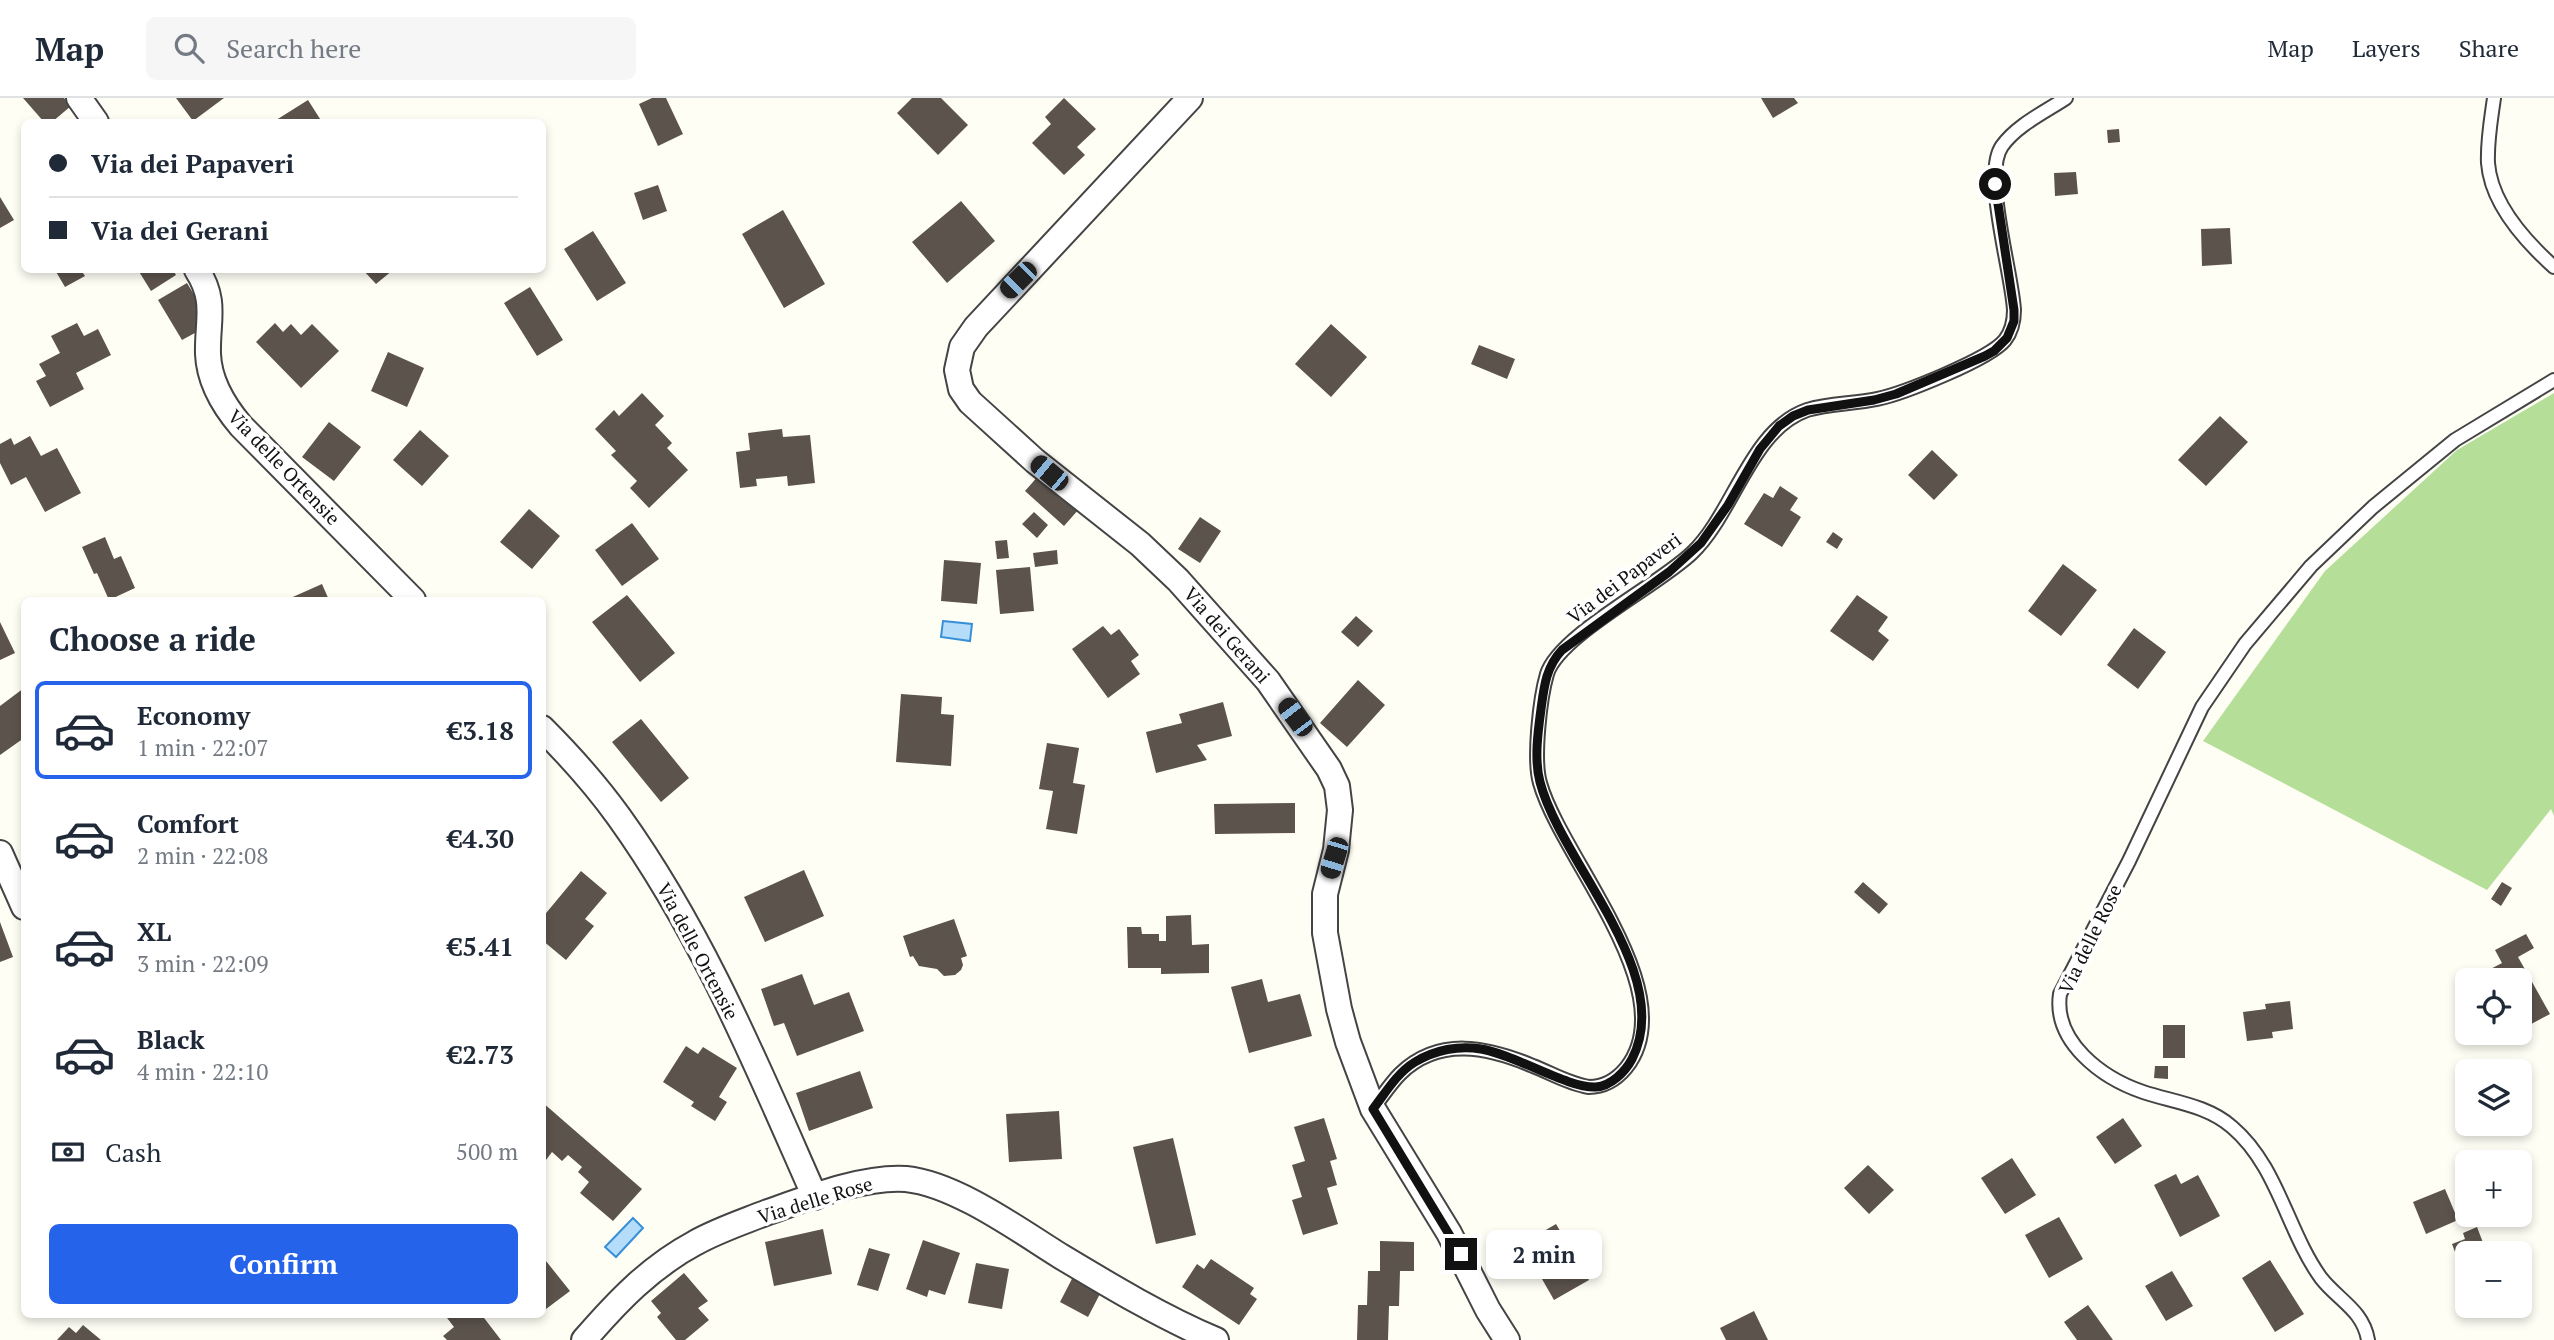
<!DOCTYPE html>
<html lang="en">
<head>
<meta charset="utf-8">
<style>
	body { margin:0; font-family:"PT Serif",serif; background:#f6f6f7; color:#1f2937; height:100vh; display:flex; flex-direction:column; font-size:26px; white-space:nowrap }
	* { box-sizing:border-box; margin:0 }
	p { font-size:23px; color:#747a83 }
	.icon { flex:none; width:38px; height:38px; fill:none; stroke:currentColor; stroke-width:2; stroke-linecap:round; stroke-linejoin:round }
	.map { position:relative; flex:1; overflow:hidden }
	.drawer { position:absolute; left:21px; top:499px; width:525px; height:721px; display:flex; flex-direction:column; background:#fff; border-radius:10px; box-shadow:0 4px 10px #0003 }
	.drawer>* { flex:none }
	.hud { position:absolute; left:21px; top:21px; width:525px; height:154px; border-radius:10px; box-shadow:0 4px 10px #0003; display:grid; align-content:center; height:154px; padding:0 28px; background:#fff }
	.tools { position:absolute; left:2455px; top:870px; display:grid; gap:14px }
	.tools a { display:grid; place-items:center; width:77px; height:77px; border-radius:10px; background:#fff; box-shadow:0 4px 10px #0003; font-size:35px }
	.end { position:absolute; width:32px; height:32px; margin:-16px; border:9px solid #111; background:#fff; box-shadow:0 0 0 4px #fff }
	.from { border-radius:50% }
	.bubble { position:absolute; height:49px; border-radius:10px; background:#fff; box-shadow:0 4px 10px #0003; font-size:23px; font-weight:600; line-height:49px; text-align:center }
	.car { position:absolute; width:21px; height:42px; margin:-21px -10px; border-radius:9px; box-shadow:0 0 5px 2px #0007; background:linear-gradient(#222 24%,#8ab4d8 0 40%,#222 0 76%,#8ab4d8 0 86%,#222 0) }
	.hud b { display:flex; align-items:center; gap:24px; height:66px; font-size:26px }
	.hud b+b { border-top:2px solid #e0e1e3 }
	.hud i { width:18px; height:18px; background:#1f2937 }
	ul { padding:0; list-style:none }
	li { display:flex; align-items:center; gap:21px; height:98px; margin:0 14px 10px; padding:0 14px; border:4px solid transparent; border-radius:10px }
	li div { flex:1 }
	li b { display:block; font-size:26px }
	li em { font-style:normal; font-weight:600 }
	li.selected { border-color:#2563eb }
	li>.icon { width:63px; height:63px; stroke-width:1.5 }
	h2 { padding:0 28px; font-size:32px; line-height:84px }
	.pay { display:flex; align-items:center; gap:18px; height:77px; padding:0 28px; font-size:26px }
	.pay p { margin-inline-start:auto }
	.cta { display:flex; gap:14px; margin-top:auto; padding:14px 28px }
	.cta a { flex:1; height:80px; border-radius:10px; background:#2563eb; color:#fff; font-size:28px; font-weight:600; line-height:80px; text-align:center }
	header { display:flex; align-items:center; gap:42px; box-sizing:border-box; height:98px; padding:0 35px; background:#fff; border-bottom:2px solid #e0e1e3 }
	header strong { font-size:33px }
	nav { display:flex; gap:38px; margin-inline-start:auto; font-size:24px }
	.search { width:490px; height:63px; background:#f6f6f7; display:flex; align-items:center; gap:18px; box-sizing:border-box; padding:0 24px; border-radius:10px; color:#747a83; font-size:26px }
	.map>svg:first-child { display:block }
	.forest { fill:#b5df98 }
	.water { fill:#b5ddfa; stroke:#378fd7; stroke-width:2 }
	.building { fill:#5b534c }
	.lines { fill:none; stroke-linecap:round; stroke-linejoin:round }
	.service-casing { stroke:#444; stroke-width:16 }
	.minor-casing { stroke:#444; stroke-width:28 }
	.service { stroke:#fff; stroke-width:12 }
	.minor { stroke:#fff; stroke-width:24 }
	.route { stroke:#111; stroke-width:9 }
	.labels { text-anchor:middle; stroke-width:7; stroke-linejoin:round; paint-order:stroke }
	.street-label { font-size:19px; fill:#111; stroke:#fff }
</style>
</head>
<body>
<header>
<strong>Map</strong>
<div class="search"><svg class="icon" aria-label="search" viewBox="0 0 24 24"><circle cx="10" cy="10" r="6"/><path d="M15 15l6 6"/></svg>Search here</div>
<nav><a>Map</a><a>Layers</a><a>Share</a></nav>
</header>
<div class="map">
<svg width="2554" height="1242" viewBox="0 0 2554 1242">
	<rect width="100%" height="100%" fill="#fffef5"/>
	<path class="forest" d="M2554,295V718L2551,711L2487,792L2203,643L2325,473L2457,352Z"/>
	<path class="water" d="M943,523L972,526L970,543L941,539Z
		M633,1120L643,1130L616,1159L605,1149Z"/>
	<path class="building" d="M23,0H64L71,8L52,24H44Z
		M176,0H224L193,23Z
		M652,0H666L683,36L658,48L639,6Z
		M912,0H941L968,27L938,57L897,15Z
		M1064,0L1096,31L1077,49L1085,57L1064,77L1032,45L1051,26L1045,19Z
		M1761,0H1794L1798,5L1773,20Z
		M308,2L322,24H273Z
		M2119,31L2120,44L2108,45L2107,32Z
		M2076,74L2078,96L2055,98L2054,75Z
		M658,87L667,113L643,122L634,95Z
		M0,99L14,122L0,130Z
		M961,103L995,143L947,185L912,144Z
		M783,112L825,186L784,210L742,136Z
		M2230,130L2232,166L2202,168L2201,131Z
		M593,133L626,185L597,203L564,151Z
		M55,172H81L85,178L65,189Z
		M138,172H173L176,177L151,193Z
		M363,172H393L376,186Z
		M187,185L204,213L196,217L204,230L182,242L158,202Z
		M530,189L563,242L537,258L504,205Z
		M77,225L84,238L98,231L111,257L76,275L84,291L50,309L36,283L46,278L39,266L60,255L51,238Z
		M275,225L283,234L291,226L301,237L312,226L339,253L301,290L256,244Z
		M1331,226L1367,259L1331,299L1295,266Z
		M1479,247L1515,261L1507,281L1471,266Z
		M388,254L424,270L407,309L371,293Z
		M642,295L664,318L655,327L672,345L667,350L688,372L649,410L630,390L637,383L611,357L616,353L595,331L614,312L619,318Z
		M2220,318L2248,344L2206,388L2178,362Z
		M329,324L361,349L334,383L302,359Z
		M782,331L783,339L810,337L815,385L788,388L787,378L756,381L757,388L740,390L736,354L750,352L748,335Z
		M420,332L449,358L422,388L393,362Z
		M30,338L41,358L57,350L81,395L45,414L26,379L11,387L0,365V346L11,340L14,347Z
		M1932,352L1958,377L1934,402L1908,377Z
		M1040,376L1079,411L1064,428L1025,393Z
		M1780,388L1798,400L1790,412L1801,419L1782,449L1744,426L1764,395L1773,400Z
		M529,411L560,438L532,471L500,444Z
		M1034,414L1048,427L1037,440L1022,426Z
		M1200,419L1221,433L1200,465L1178,451Z
		M632,425L659,461L622,488L595,452Z
		M1833,434L1843,441L1837,451L1826,444Z
		M105,439L114,461L121,458L135,490L109,502L97,475L94,476L82,449Z
		M1007,442L1009,460L997,461L995,443Z
		M1057,452L1058,466L1035,469L1033,455Z
		M944,462L981,465L977,506L941,503Z
		M2063,466L2097,492L2061,538L2028,513Z
		M1030,469L1034,513L1000,516L996,472Z
		M322,486L329,502H286Z
		M627,497L675,555L640,584L592,524Z
		M1857,497L1888,519L1878,533L1889,542L1873,563L1830,533Z
		M1356,518L1373,533L1358,549L1341,534Z
		M0,524L15,555L0,562Z
		M1103,528L1111,537L1119,531L1139,557L1131,563L1140,576L1108,600L1072,551Z
		M2134,530L2166,554L2138,591L2107,567Z
		M1358,582L1385,607L1347,649L1320,625Z
		M24,590V640L0,657V608Z
		M901,596L942,599L941,616L954,617L951,668L896,664Z
		M1223,604L1232,638L1197,647L1207,662L1156,675L1146,634L1182,625L1179,616Z
		M641,621L689,680L661,704L612,644Z
		M1047,645L1079,650L1073,685L1085,687L1077,736L1046,731L1053,693L1039,691Z
		M1295,705V735L1215,736L1214,706Z
		M804,772L824,818L765,844L744,799Z
		M581,773L607,795L585,821L594,828L566,862L542,842V820Z
		M1863,784L1888,806L1879,816L1854,794Z
		M2502,784L2512,790L2501,808L2491,801Z
		M1191,817L1192,847L1209,846V875L1161,876V870H1128L1127,829H1141L1142,836H1159V843H1166V818Z
		M954,821L967,858L961,860L963,867L961,872L955,877L944,878L937,871L919,868L913,858L910,859L903,838Z
		M0,824L13,859L0,864Z
		M2526,836L2534,850L2518,859L2550,916L2520,932V882H2482L2479,877L2502,865L2495,852Z
		M802,876L814,907L849,894L864,933L797,958L784,925L774,928L761,891Z
		M1262,881L1268,904L1300,896L1312,938L1249,955L1231,889Z
		M2290,903L2293,931L2272,934L2273,940L2247,943L2243,914L2266,911L2265,906Z
		M2163,927H2185V960H2163Z
		M686,948L698,956L703,949L737,970L719,999L727,1004L715,1023L691,1008L694,1004L663,984Z
		M2155,968H2168V981L2154,980Z
		M860,973L873,1010L809,1033L796,995Z
		M542,1004L642,1091L613,1123L580,1095L589,1084L578,1074L582,1069L568,1057L562,1063L552,1054L546,1062L542,1059Z
		M1059,1013L1062,1061L1009,1064L1006,1016Z
		M1324,1020L1337,1061L1330,1063L1337,1087L1327,1090L1338,1126L1303,1137L1292,1102L1302,1099L1292,1067L1305,1063L1294,1029Z
		M2123,1020L2142,1048L2115,1066L2096,1039Z
		M1173,1040L1196,1137L1156,1146L1133,1049Z
		M2012,1060L2036,1097L2005,1116L1981,1080Z
		M1868,1067L1894,1092L1869,1116L1844,1090Z
		M2176,1076L2181,1086L2198,1077L2220,1118L2180,1139L2154,1087Z
		M2445,1091L2458,1122L2426,1136L2413,1104Z
		M2059,1119L2083,1161L2049,1180L2025,1137Z
		M1556,1126L1589,1182L1554,1202L1522,1146Z
		M2477,1129L2487,1155H2468V1171L2462,1173L2452,1146L2465,1141L2463,1135Z
		M823,1131L832,1176L774,1188L765,1144Z
		M923,1142L960,1155L945,1197L929,1192L927,1199L906,1191Z
		M1380,1143L1414,1144V1173H1400L1399,1208H1389L1388,1242H1357L1358,1207H1367L1368,1173H1380Z
		M869,1150L890,1156L878,1193L857,1187Z
		M542,1158L570,1193L542,1214Z
		M1211,1161L1254,1190L1250,1196L1257,1201L1239,1227L1182,1189L1197,1166L1204,1171Z
		M2270,1162L2304,1216L2275,1234L2242,1180Z
		M976,1165L1009,1171L1002,1211L968,1205Z
		M2172,1173L2193,1208L2166,1223L2145,1188Z
		M684,1175L708,1203L698,1210L709,1222L685,1242H676L657,1219L661,1215L651,1203Z
		M1075,1175L1103,1190L1088,1219L1060,1204Z
		M2088,1207L2113,1242H2077L2064,1224Z
		M1754,1213L1768,1242H1726L1720,1230Z
		M444,1216H481L501,1242H447L443,1238L454,1229Z
		M83,1227L101,1242H57L69,1229L76,1235Z"/>
	<g class="lines">
		<g class="service-casing">
			<path id="service" d="M2494,0C2491,22 2487,43 2488,65C2491,106 2525,143 2554,169
				M1373,1010C1382,999 1390,986 1400,976C1439,938 1488,949 1533,968C1551,975 1569,986 1589,989C1605,989 1616,982 1626,970C1686,895 1561,760 1540,685C1533,661 1540,600 1547,576C1559,537 1659,487 1692,455C1734,415 1750,332 1807,312C1829,305 1854,306 1877,301C1902,296 1990,261 2005,242C2012,233 2014,223 2014,212C2012,174 1982,76 2002,48C2017,27 2045,14 2066,0
				M2368,1242C2363,1212 2338,1202 2321,1180C2287,1133 2278,1068 2232,1029C2207,1007 2173,1004 2143,994C2102,980 2053,944 2060,896L2129,763L2202,609L2245,546L2311,468L2373,409L2455,342L2554,282"/>
		</g>
		<g class="minor-casing">
			<path id="minor" d="M79,0L96,24
				M1190,0L976,229L962,249L957,272L961,291L970,304L1035,363L1140,446L1178,482L1268,583L1329,671L1337,688L1340,712L1336,752L1325,796V835L1339,911L1348,944L1373,1011L1449,1135L1488,1212L1507,1242
				M197,172C217,203 207,223 208,256C209,283 224,308 241,328L413,502
				M542,630C570,658 596,687 619,719C703,836 757,968 815,1099
				M0,755L24,809
				M584,1242C617,1204 650,1169 695,1145C718,1132 743,1124 768,1114C808,1100 864,1078 906,1081C956,1086 1020,1133 1062,1159C1112,1189 1162,1219 1216,1242"/>
		</g>
		<use href="#service" class="service"/>
		<use href="#minor" class="minor"/>
	</g>
	<g class="lines">
		<path class="route" d="M1461,1156L1373,1011C1386,994 1397,975 1415,964C1435,952 1459,947 1481,951C1514,956 1569,991 1596,989C1611,988 1625,974 1632,961C1676,876 1561,765 1540,684C1534,662 1538,633 1541,611C1544,589 1546,569 1562,552L1669,474L1701,445L1728,407L1760,351L1779,328L1793,318L1808,312L1874,302L1896,296L1985,258L1994,253L2007,240L2014,223V212L1995,86"/>
	</g>
	<g class="labels">
		<g class="street-label">
			<text transform="translate(284 369) rotate(46)" y="7">Via delle Ortensie</text>
			<text transform="translate(1624 480) rotate(-37)" y="7">Via dei Papaveri</text>
			<text transform="translate(1227 537) rotate(49)" y="7">Via dei Gerani</text>
			<text transform="translate(2090 841) rotate(-64)" y="7">Via delle Rose</text>
			<text transform="translate(698 853) rotate(62)" y="7">Via delle Ortensie</text>
			<text transform="translate(815 1102) rotate(-17)" y="7">Via delle Rose</text>
		</g>
	</g>
</svg>
<div class="tools">
<a><svg class="icon" aria-label="locate" viewBox="0 0 24 24"><circle cx="12" cy="12" r="6"/><path d="M12 2v4M12 18v4M2 12h4M18 12h4"/></svg></a>
<a><svg class="icon" aria-label="layers" viewBox="0 0 24 24"><path d="M12 4l9 5-9 5-9-5zM3 14l9 5 9-5"/></svg></a>
<a>+</a>
<a>−</a>
</div>
<i class="end from" style="left:1995px;top:86px"></i>
<i class="end" style="left:1461px;top:1156px"></i>
<div class="bubble" style="left:1486px;top:1132px;width:116px">2 min</div>
<i class="car" style="left:1018px;top:182px;rotate:225deg"></i>
<i class="car" style="left:1049px;top:375px;rotate:310deg"></i>
<i class="car" style="left:1295px;top:619px;rotate:323deg"></i>
<i class="car" style="left:1334px;top:760px;rotate:197deg"></i>
<div class="hud">
<b><i class="from"></i>Via dei Papaveri</b>
<b><i></i>Via dei Gerani</b>
</div>
<section class="drawer">
<h2>Choose a ride</h2>
<ul>
<li class="selected"><svg class="icon" aria-label="car" viewBox="0 0 24 24"><path d="M5 17H2v-5l4-1 3-4h7l3 4 3 1v5h-3M9 17h6M6 11h13"/><circle cx="7" cy="17" r="2"/><circle cx="17" cy="17" r="2"/></svg><div><b>Economy</b><p>1 min · 22:07</p></div><em>€3.18</em></li>
<li><svg class="icon" aria-label="car" viewBox="0 0 24 24"><path d="M5 17H2v-5l4-1 3-4h7l3 4 3 1v5h-3M9 17h6M6 11h13"/><circle cx="7" cy="17" r="2"/><circle cx="17" cy="17" r="2"/></svg><div><b>Comfort</b><p>2 min · 22:08</p></div><em>€4.30</em></li>
<li><svg class="icon" aria-label="car" viewBox="0 0 24 24"><path d="M5 17H2v-5l4-1 3-4h7l3 4 3 1v5h-3M9 17h6M6 11h13"/><circle cx="7" cy="17" r="2"/><circle cx="17" cy="17" r="2"/></svg><div><b>XL</b><p>3 min · 22:09</p></div><em>€5.41</em></li>
<li><svg class="icon" aria-label="car" viewBox="0 0 24 24"><path d="M5 17H2v-5l4-1 3-4h7l3 4 3 1v5h-3M9 17h6M6 11h13"/><circle cx="7" cy="17" r="2"/><circle cx="17" cy="17" r="2"/></svg><div><b>Black</b><p>4 min · 22:10</p></div><em>€2.73</em></li>
</ul>
<div class="pay"><svg class="icon" aria-label="cash" viewBox="0 0 24 24"><path d="M3 7h18v10H3z"/><circle cx="12" cy="12" r="2"/></svg>Cash<p>500 m</p></div>
<div class="cta"><a>Confirm</a></div>
</section>
</div>
</body>
</html>
